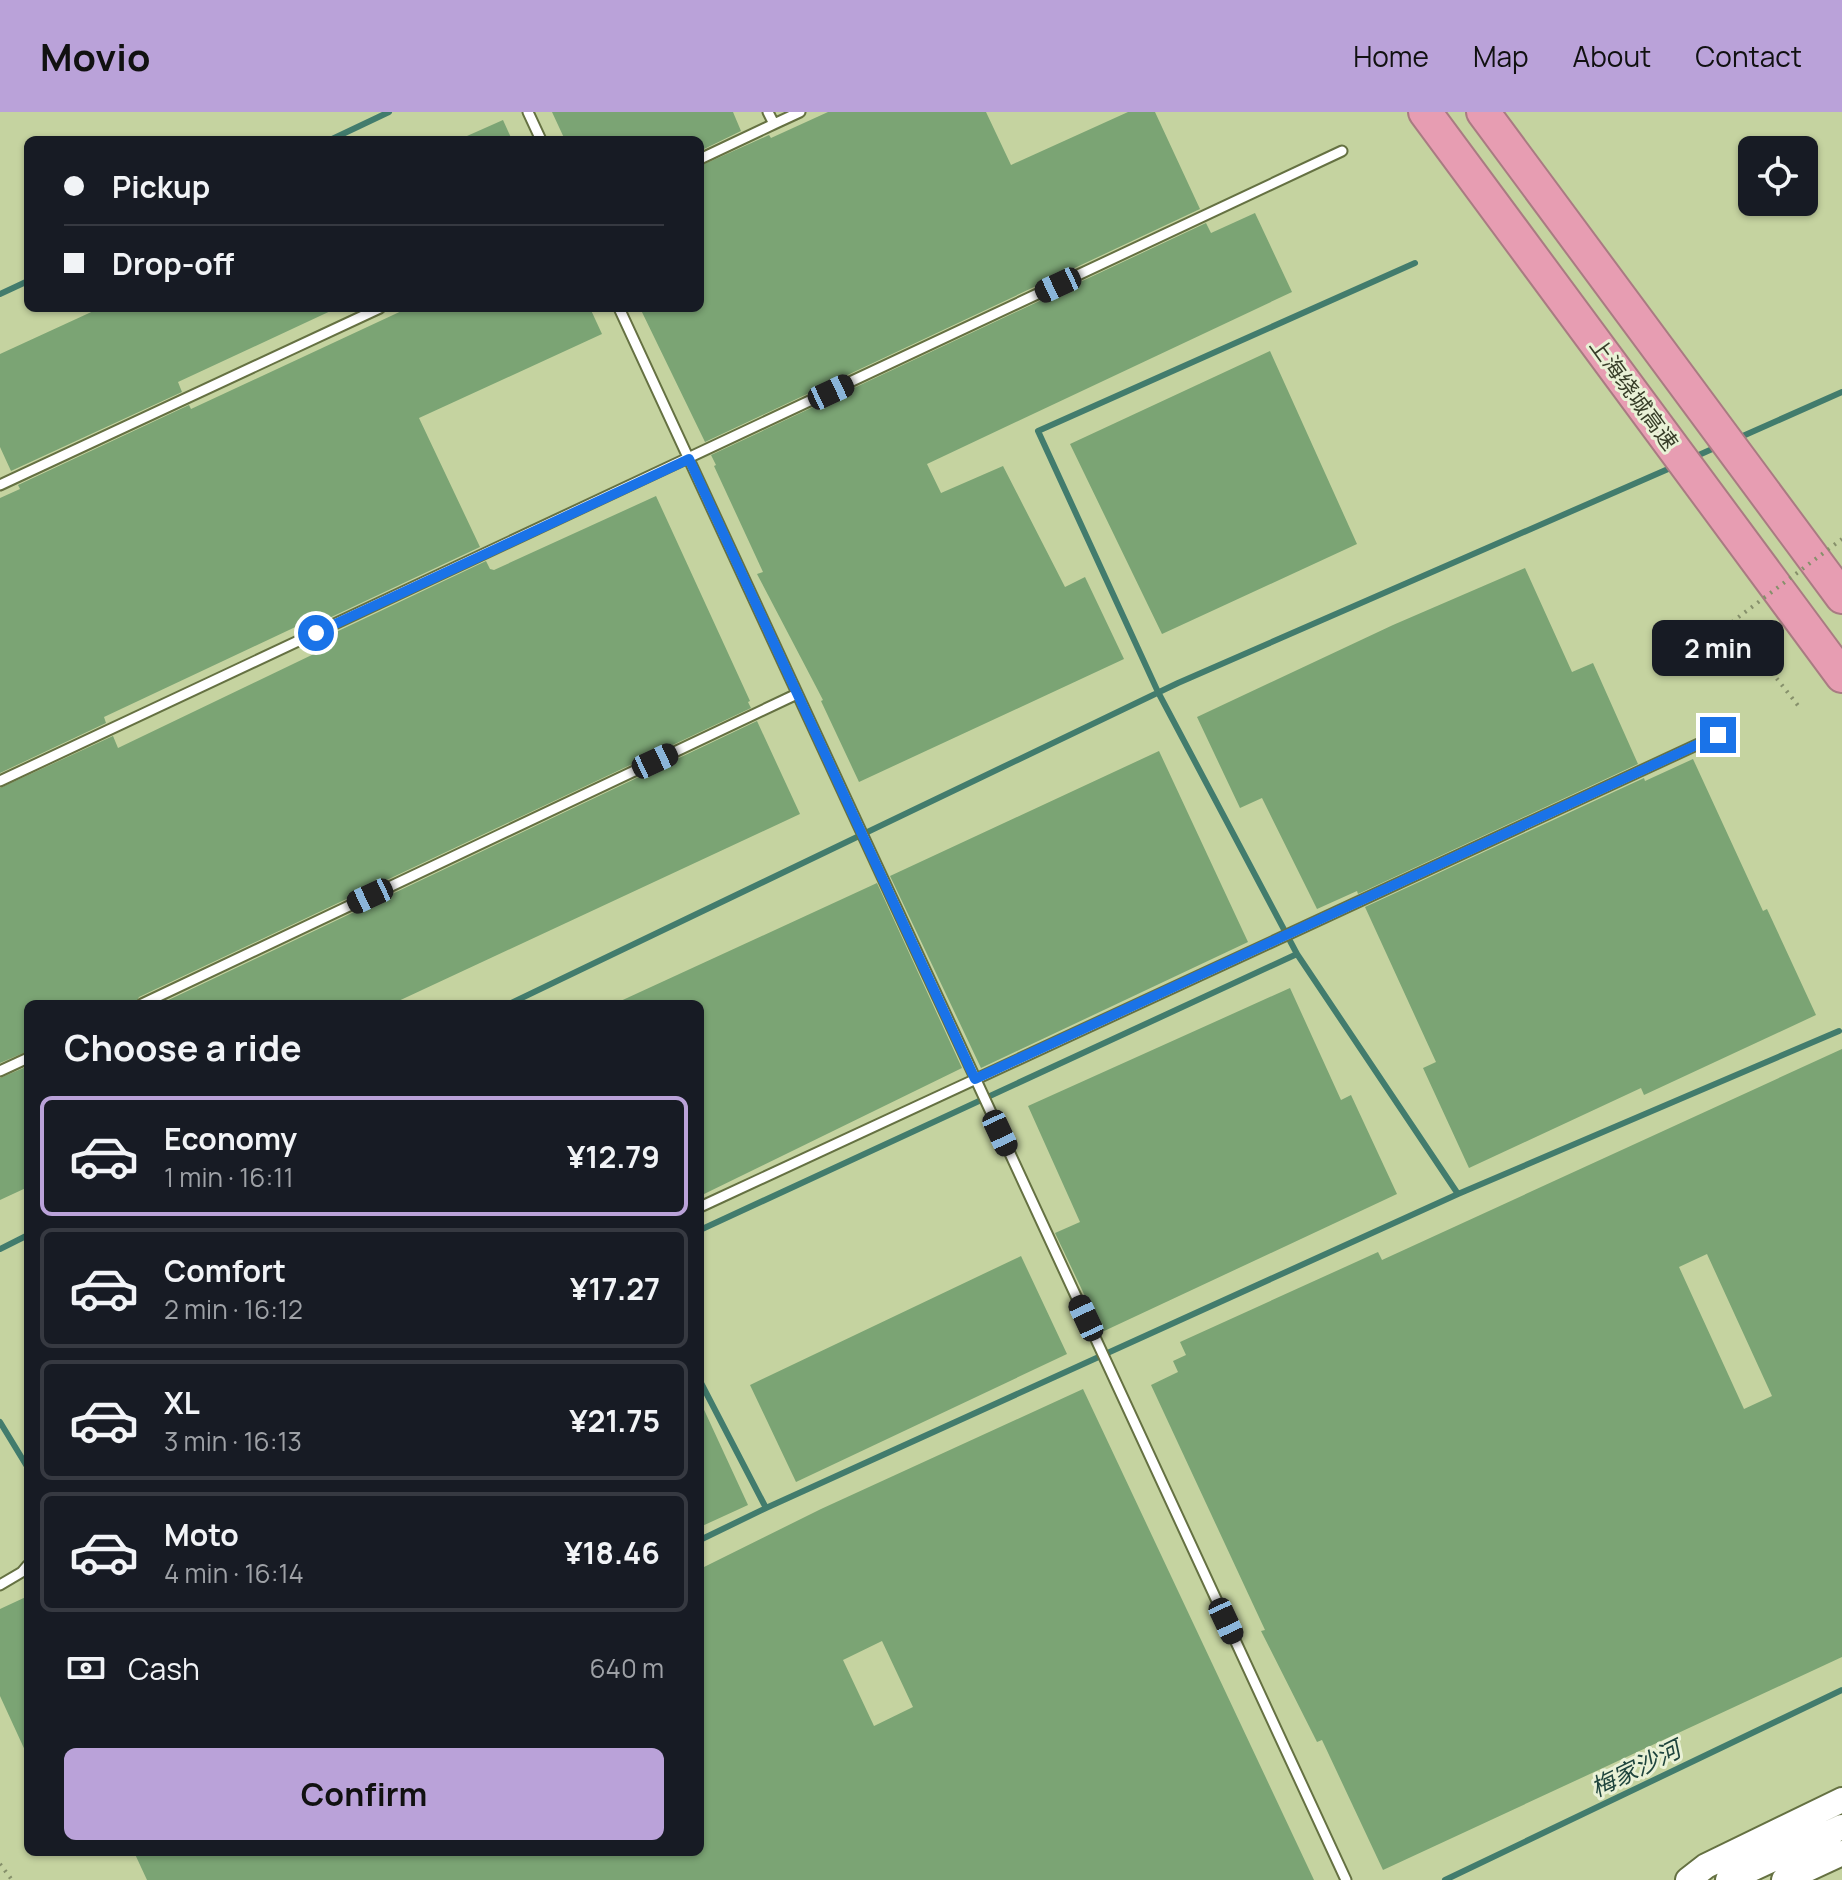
<!DOCTYPE html>
<html lang="en">
<head>
<meta charset="utf-8">
<style>
	body { margin:0; font-family:Manrope,"Noto Sans SC",sans-serif; background:#242831; color:#f1f3f6; height:100vh; display:flex; flex-direction:column; font-size:30px; white-space:nowrap }
	* { box-sizing:border-box; margin:0 }
	p { font-size:26px; color:#9ea1a6 }
	.icon { flex:none; width:44px; height:44px; fill:none; stroke:currentColor; stroke-width:2; stroke-linecap:round; stroke-linejoin:round }
	.map { position:relative; flex:1; overflow:hidden }
	.sheet { position:absolute; left:24px; top:888px; width:680px; height:856px; display:flex; flex-direction:column; background:#171b24; border-radius:12px; box-shadow:0 2px 6px #0004 }
	.sheet>* { flex:none }
	.guide { position:absolute; left:24px; top:24px; width:680px; height:176px; border-radius:12px; box-shadow:0 2px 6px #0004; display:grid; align-content:center; height:176px; padding:0 40px; background:#171b24 }
	.controls { position:absolute; left:1738px; top:24px; display:grid; gap:16px }
	.controls a { display:grid; place-items:center; width:80px; height:80px; border-radius:12px; background:#171b24; box-shadow:0 2px 6px #0004; font-size:40px }
	.end { position:absolute; width:36px; height:36px; margin:-18px; border:10px solid #1a73e8; background:#fff; box-shadow:0 0 0 4px #fff }
	.from { border-radius:50% }
	.bubble { position:absolute; height:56px; border-radius:12px; background:#171b24; box-shadow:0 2px 6px #0004; font-size:26px; font-weight:700; line-height:56px; text-align:center }
	.car { position:absolute; width:24px; height:48px; margin:-24px -12px; border-radius:10px; box-shadow:0 0 6px 2px #0007; background:linear-gradient(#222 24%,#8ab4d8 0 40%,#222 0 76%,#8ab4d8 0 86%,#222 0) }
	.guide b { display:flex; align-items:center; gap:28px; height:76px; font-size:30px }
	.guide b+b { border-top:2px solid #363941 }
	.guide i { width:20px; height:20px; background:#f1f3f6 }
	ul { padding:0; list-style:none }
	li { display:flex; align-items:center; gap:24px; height:120px; margin:0 16px 12px; padding:0 24px; border:4px solid #363941; border-radius:12px }
	li div { flex:1 }
	li b { display:block; font-size:30px }
	li em { font-style:normal; font-weight:700 }
	li.current { border-color:#baa2d9 }
	li>.icon { width:72px; height:72px; stroke-width:1.5 }
	h2 { padding:0 40px; font-size:36px; line-height:96px }
	.pay { display:flex; align-items:center; gap:20px; height:88px; padding:0 40px; font-size:30px }
	.pay p { margin-inline-start:auto }
	.primary-button { display:flex; gap:16px; margin-top:auto; padding:16px 40px }
	.primary-button a { flex:1; height:92px; border-radius:12px; background:#baa2d9; color:#111; font-size:32px; font-weight:700; line-height:92px; text-align:center }
	header { display:flex; align-items:center; gap:48px; box-sizing:border-box; height:112px; padding:0 40px; background:#baa2d9; color:#111 }
	header strong { font-size:38px }
	nav { display:flex; gap:44px; margin-inline-start:auto; font-size:28px }
	.map>svg:first-child { display:block }
	.lines { fill:none; stroke-linecap:round; stroke-linejoin:round }
	.stream { stroke:#427c6d; stroke-width:6 }
	.building { fill:#7ba474; fill-rule:evenodd }
	.lane-casing { stroke:#657142; stroke-width:13 }
	.secondary-casing { stroke:#657142; stroke-width:28 }
	.highway-casing { stroke:#a97b82; stroke-width:36 }
	.path { stroke:#86906b; stroke-width:4; stroke-dasharray:2 6; stroke-linecap:butt }
	.lane { stroke:#fff; stroke-width:9 }
	.secondary { stroke:#fff; stroke-width:24 }
	.highway { stroke:#e79db2; stroke-width:32 }
	.path-bridge { stroke:#86906b; stroke-width:4; stroke-dasharray:2 6; stroke-linecap:butt }
	.route { stroke:#1a73e8; stroke-width:10 }
	.labels { text-anchor:middle; stroke-width:6; stroke-linejoin:round; paint-order:stroke }
	.street-label { font-size:22px; fill:#373d28; stroke:#e9f1d6 }
	.water-label { font-size:24px; font-style:italic; fill:#1e443d; stroke:#e9f1d6 }
</style>
</head>
<body>
<header>
<strong>Movio</strong>
<nav><a>Home</a><a>Map</a><a>About</a><a>Contact</a></nav>
</header>
<div class="map">
<svg width="1842" height="1768" viewBox="0 0 1842 1768">
	<rect width="100%" height="100%" fill="#c5d3a0"/>
	<g class="lines">
		<path class="stream" d="M330,28L389,0
			M1415,151L1038,319L1158,580L1297,842L1458,1082L1839,919
			M0,182L28,169
			M1736,327L1842,280
			M1692,346L1719,334
			M509,892L1178,571L1675,354
			M700,1118L1297,842
			M0,1137L28,1123
			M700,1269L766,1396L1458,1082
			M0,1310L28,1356
			M700,1428L766,1396
			M1445,1768L1842,1578"/>
	</g>
	<path class="building" d="M552,0H733L741,19L700,39V28H565Z
		M828,0H986L1011,53L1128,0H1155L1200,97L705,330L640,196H700V54L769,23L771,26Z
		M503,8L512,28H458Z
		M1255,101L1292,180L927,352L941,381L1003,354L1065,475L1085,465L1124,547L859,670L821,589L823,588L757,462L763,460L714,354L716,353L711,343L1206,111L1211,121Z
		M100,196H337L178,270L182,280L11,359L0,335V242Z
		M408,196H590L602,222L419,306L480,435L308,516L306,510L104,605L106,611L0,661V386L20,377L18,373L189,293L191,297Z
		M1270,239L1357,432L1162,522L1070,332Z
		M656,384L750,589L748,590L751,596L139,885L135,892H28V939L0,951V676L113,624L118,636L318,540L315,530L486,449L490,457L494,458Z
		M1525,456L1572,560L1593,551L1638,652L1358,782L1357,779L1317,797L1262,686L1240,696L1197,605L1393,513Z
		M757,609L800,702L392,892H160Z
		M1159,639L1248,830L981,956L890,764Z
		M1693,647L1763,799L1767,797L1816,903L1644,983L1641,976L1469,1056L1423,956L1436,950L1365,795L1644,666L1645,669Z
		M877,771L962,956L700,1084V892H614Z
		M1290,876L1341,988L1351,983L1397,1082L1102,1220L1055,1121L1080,1110L1028,994Z
		M1842,937V1545L1383,1758L1322,1628L1317,1630L1261,1519L1265,1518L1151,1273L1178,1260L1173,1249L1186,1243L1180,1230L1378,1140L1382,1148ZM1707,1142L1772,1284L1744,1297L1679,1155Z
		M28,954V1075L0,1088V966Z
		M1021,1144L1067,1242L796,1370L750,1273Z
		M1083,1277L1314,1768H147L134,1740H700V1457L821,1397ZM882,1529L913,1595L874,1614L843,1548Z
		M700,1289L748,1393L700,1415Z
		M28,1484V1645L0,1584V1497Z"/>
	<g class="lines">
		<g class="lane-casing">
			<path id="lane" d="M528,0L541,28
				M774,12L800,0
				M700,47L774,12L768,0
				M619,196L1346,1768
				M0,373L380,196
				M0,669L1342,39
				M142,892L797,582
				M0,959L28,946
				M700,1095L1718,623
				M0,1473L22,1460L28,1453"/>
		</g>
		<g class="secondary-casing">
			<path id="secondary" d="M1688,1768L1706,1754L1842,1688
				M1728,1768L1842,1715
				M1784,1768L1842,1741"/>
		</g>
		<g class="highway-casing">
			<path id="highway" d="M1425,0L1842,564
				M1483,0L1842,485"/>
		</g>
		<path class="path" d="M1732,510L1800,596
			M0,1752L12,1768"/>
		<use href="#lane" class="lane"/>
		<use href="#secondary" class="secondary"/>
		<use href="#highway" class="highway"/>
		<path class="path-bridge" d="M1732,510L1842,427"/>
	</g>
	<g class="lines">
		<path class="route" d="M316,521L689,347L975,967L1718,623"/>
	</g>
	<g class="labels">
		<g class="street-label">
			<text transform="translate(1634 282) rotate(54)" y="8">上海绕城高速</text>
		</g>
		<g class="water-label">
			<text transform="translate(1636 1657) rotate(-26)" y="8">梅家沙河</text>
		</g>
	</g>
</svg>
<div class="controls">
<a><svg class="icon" aria-label="locate" viewBox="0 0 24 24"><circle cx="12" cy="12" r="6"/><path d="M12 2v4M12 18v4M2 12h4M18 12h4"/></svg></a>
</div>
<i class="end from" style="left:316px;top:521px"></i>
<i class="end" style="left:1718px;top:623px"></i>
<div class="bubble" style="left:1652px;top:508px;width:132px">2 min</div>
<i class="car" style="left:1058px;top:173px;rotate:245deg"></i>
<i class="car" style="left:831px;top:280px;rotate:65deg"></i>
<i class="car" style="left:655px;top:649px;rotate:65deg"></i>
<i class="car" style="left:370px;top:784px;rotate:245deg"></i>
<i class="car" style="left:1000px;top:1021px;rotate:155deg"></i>
<i class="car" style="left:1086px;top:1206px;rotate:335deg"></i>
<i class="car" style="left:1226px;top:1509px;rotate:155deg"></i>
<div class="guide">
<b><i class="from"></i>Pickup</b>
<b><i></i>Drop-off</b>
</div>
<section class="sheet">
<h2>Choose a ride</h2>
<ul>
<li class="current"><svg class="icon" aria-label="car" viewBox="0 0 24 24"><path d="M5 17H2v-5l4-1 3-4h7l3 4 3 1v5h-3M9 17h6M6 11h13"/><circle cx="7" cy="17" r="2"/><circle cx="17" cy="17" r="2"/></svg><div><b>Economy</b><p>1 min · 16:11</p></div><em>¥12.79</em></li>
<li><svg class="icon" aria-label="car" viewBox="0 0 24 24"><path d="M5 17H2v-5l4-1 3-4h7l3 4 3 1v5h-3M9 17h6M6 11h13"/><circle cx="7" cy="17" r="2"/><circle cx="17" cy="17" r="2"/></svg><div><b>Comfort</b><p>2 min · 16:12</p></div><em>¥17.27</em></li>
<li><svg class="icon" aria-label="car" viewBox="0 0 24 24"><path d="M5 17H2v-5l4-1 3-4h7l3 4 3 1v5h-3M9 17h6M6 11h13"/><circle cx="7" cy="17" r="2"/><circle cx="17" cy="17" r="2"/></svg><div><b>XL</b><p>3 min · 16:13</p></div><em>¥21.75</em></li>
<li><svg class="icon" aria-label="car" viewBox="0 0 24 24"><path d="M5 17H2v-5l4-1 3-4h7l3 4 3 1v5h-3M9 17h6M6 11h13"/><circle cx="7" cy="17" r="2"/><circle cx="17" cy="17" r="2"/></svg><div><b>Moto</b><p>4 min · 16:14</p></div><em>¥18.46</em></li>
</ul>
<div class="pay"><svg class="icon" aria-label="cash" viewBox="0 0 24 24"><path d="M3 7h18v10H3z"/><circle cx="12" cy="12" r="2"/></svg>Cash<p>640 m</p></div>
<div class="primary-button"><a>Confirm</a></div>
</section>
</div>
</body>
</html>
